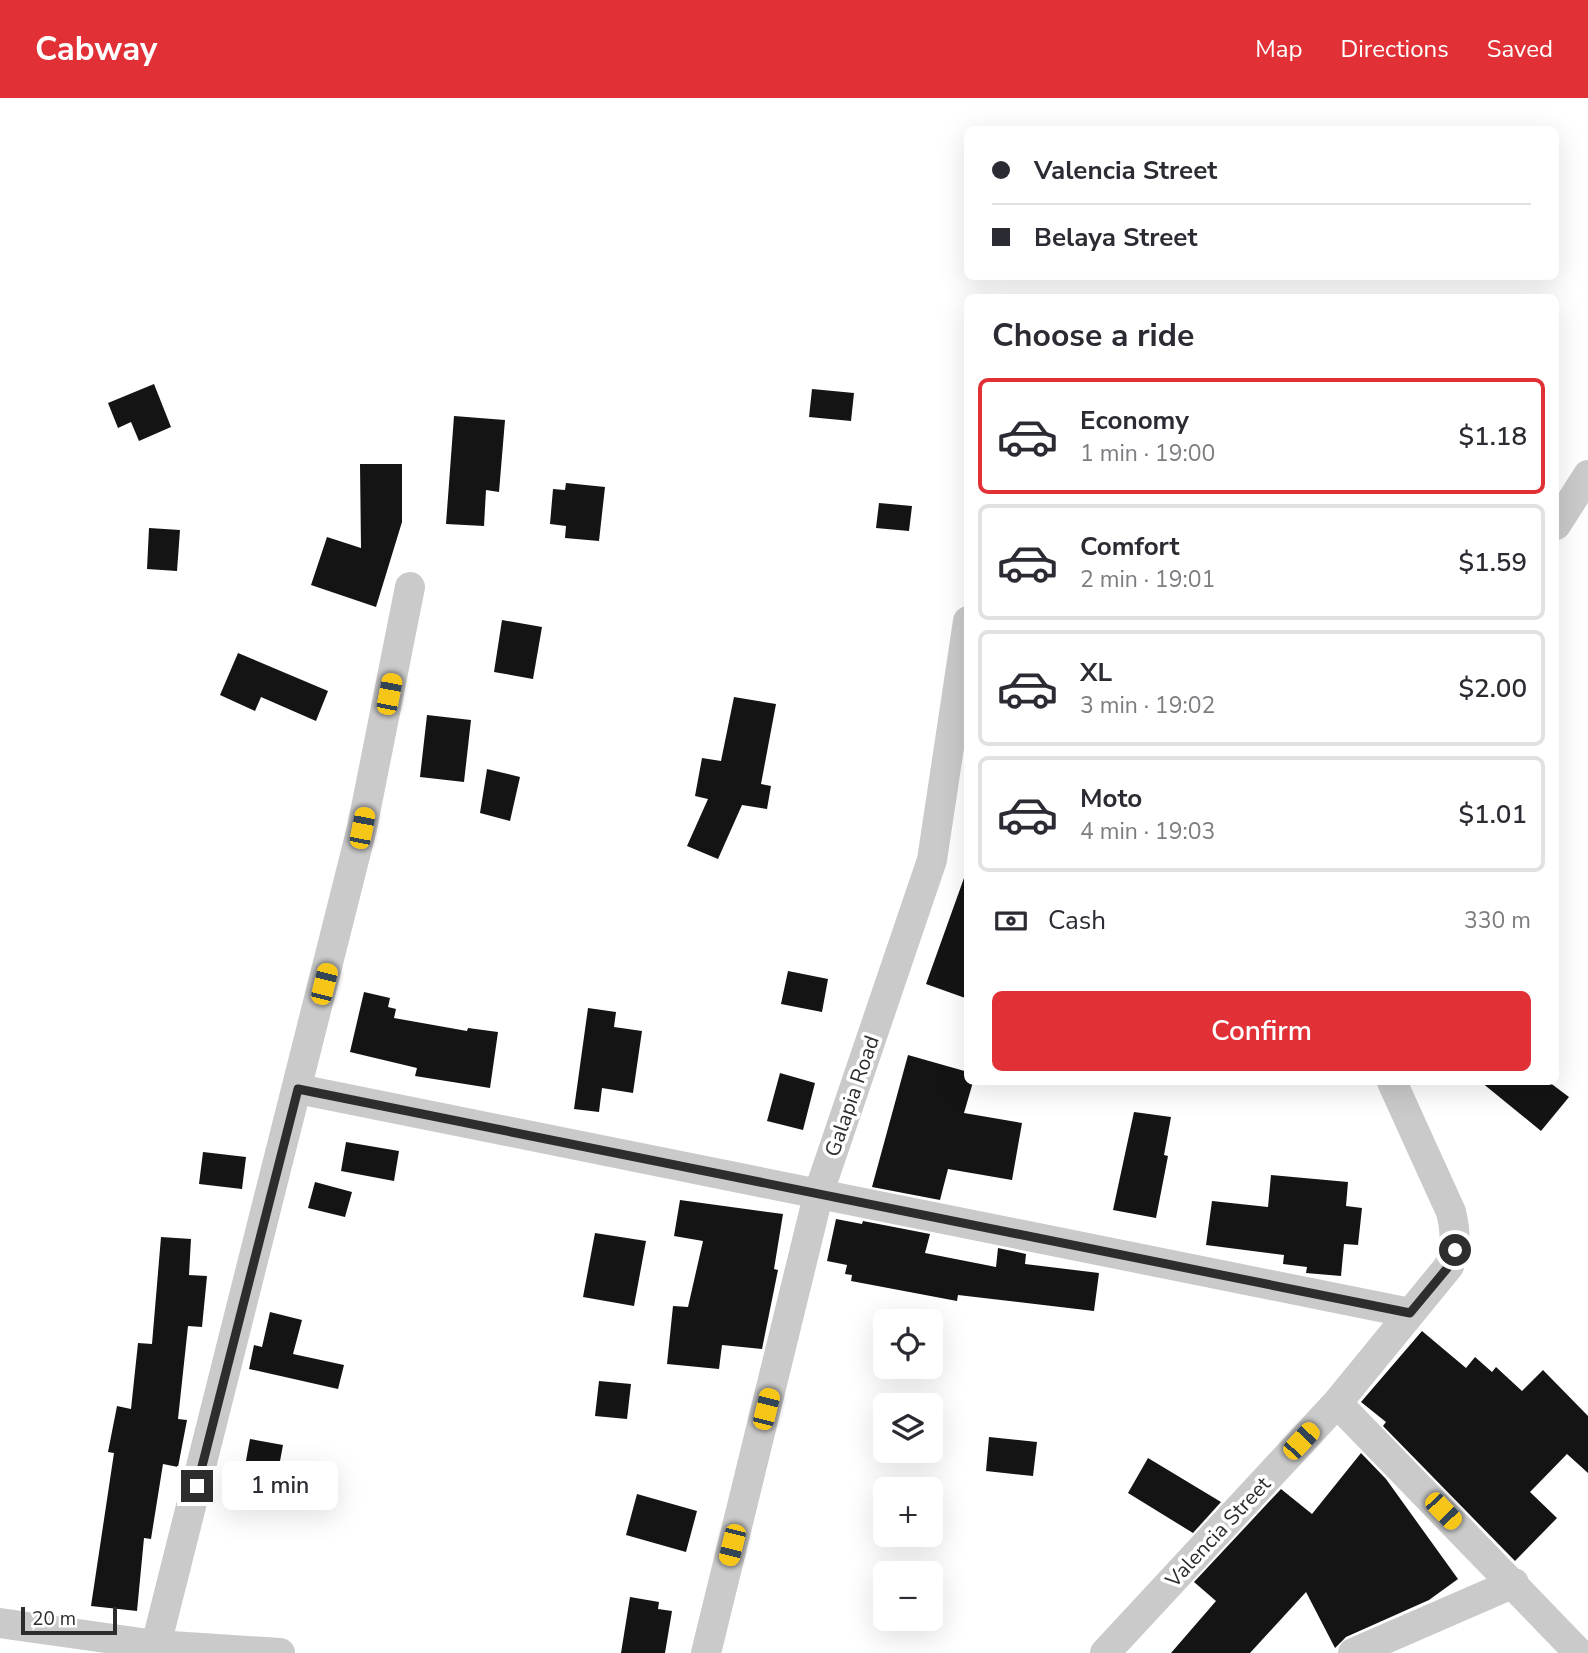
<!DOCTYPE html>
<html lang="en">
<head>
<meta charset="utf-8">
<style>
	body { margin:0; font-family:"Nunito Sans",sans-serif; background:#f2f2f3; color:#2b2b33; height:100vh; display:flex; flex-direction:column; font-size:26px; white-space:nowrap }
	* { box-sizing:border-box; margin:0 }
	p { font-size:23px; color:#7c7c81 }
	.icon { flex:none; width:38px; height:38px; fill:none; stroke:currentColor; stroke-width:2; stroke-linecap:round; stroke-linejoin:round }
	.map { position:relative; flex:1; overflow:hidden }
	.sheet { position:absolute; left:964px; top:196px; width:595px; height:791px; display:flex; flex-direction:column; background:#fff; border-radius:10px; box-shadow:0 7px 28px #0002 }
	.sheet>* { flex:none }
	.top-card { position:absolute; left:964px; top:28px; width:595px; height:154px; border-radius:10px; box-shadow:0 7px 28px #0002; display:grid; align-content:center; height:154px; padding:0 28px; background:#fff }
	.tools { position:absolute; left:873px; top:1211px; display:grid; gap:14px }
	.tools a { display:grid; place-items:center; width:70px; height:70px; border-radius:10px; background:#fff; box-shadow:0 7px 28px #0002; font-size:35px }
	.scale { position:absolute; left:21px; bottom:18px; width:96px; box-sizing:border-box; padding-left:7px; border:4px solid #2d2d2d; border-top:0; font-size:19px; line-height:24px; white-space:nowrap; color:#2d2d2d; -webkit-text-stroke:5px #fff; paint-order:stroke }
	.end { position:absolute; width:32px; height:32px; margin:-16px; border:9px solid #2d2d2d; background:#fff; box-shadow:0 0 0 4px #fff }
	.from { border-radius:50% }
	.bubble { position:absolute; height:49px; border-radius:10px; background:#fff; box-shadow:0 7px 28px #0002; font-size:23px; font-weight:600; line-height:49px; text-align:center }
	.car { position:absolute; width:21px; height:42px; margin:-21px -10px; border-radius:9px; box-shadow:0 0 5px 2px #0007; background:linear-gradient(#f5c518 24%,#345 0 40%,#f5c518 0 76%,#345 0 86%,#f5c518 0) }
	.top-card b { display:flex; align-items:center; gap:24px; height:66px; font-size:26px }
	.top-card b+b { border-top:2px solid #e1e1e2 }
	.top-card i { width:18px; height:18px; background:#2b2b33 }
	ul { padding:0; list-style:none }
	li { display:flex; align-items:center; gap:21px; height:116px; margin:0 14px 10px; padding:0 14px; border:4px solid #e1e1e2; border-radius:10px }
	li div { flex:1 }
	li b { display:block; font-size:26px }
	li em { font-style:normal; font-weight:600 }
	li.current { border-color:#e23136 }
	li>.icon { width:63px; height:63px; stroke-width:1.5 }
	h2 { padding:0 28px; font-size:32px; line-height:84px }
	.pay { display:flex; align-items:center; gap:18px; height:77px; padding:0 28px; font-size:26px }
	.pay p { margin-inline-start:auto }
	.cta { display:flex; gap:14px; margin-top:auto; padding:14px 28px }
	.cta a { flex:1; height:80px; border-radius:10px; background:#e23136; color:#fff; font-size:28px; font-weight:600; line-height:80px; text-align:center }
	header { display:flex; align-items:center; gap:42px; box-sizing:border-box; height:98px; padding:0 35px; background:#e23136; color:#fff }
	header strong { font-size:33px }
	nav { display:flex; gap:38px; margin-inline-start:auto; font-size:24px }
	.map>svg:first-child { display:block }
	.building { fill:#141414 }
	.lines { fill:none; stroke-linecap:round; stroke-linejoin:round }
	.street { stroke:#cacaca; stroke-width:30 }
	.route { stroke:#2d2d2d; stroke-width:9 }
	.labels { text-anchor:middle; stroke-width:7; stroke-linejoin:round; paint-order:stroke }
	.street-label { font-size:21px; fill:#2d2d2d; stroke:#fff }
</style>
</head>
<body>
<header>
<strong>Cabway</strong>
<nav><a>Map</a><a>Directions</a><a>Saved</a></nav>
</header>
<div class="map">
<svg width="1588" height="1555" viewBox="0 0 1588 1555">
	<rect width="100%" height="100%" fill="#fff"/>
	<path class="building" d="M154,286L171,329L139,343L131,324L118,330L108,305Z
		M812,291L854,295L851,323L809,319Z
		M454,318L505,322L499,394L486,392L484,428L446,426Z
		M360,366H402V424L376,509L311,487L327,439L361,450Z
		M566,385L605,389L599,443L565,440L566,428L550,426L553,391L565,392Z
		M879,405L912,408L909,433L876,430Z
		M149,430L180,432L177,473L147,471Z
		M502,522L542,529L533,581L494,574Z
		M238,555L328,593L316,623L261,599L255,613L220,597Z
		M734,599L776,606L761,686L771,688L767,711L742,707L718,761L687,748L708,701L695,698L702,660L721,663Z
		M427,617L471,622L464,684L420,679Z
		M487,671L520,679L510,723L480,715Z
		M964,780L968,781V901L926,886Z
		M788,873L828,881L822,914L781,906Z
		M364,894L390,900L388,909L396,911L394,920L467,933L468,930L498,934L490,990L415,978L417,970L350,954Z
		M588,910L616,914L614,929L642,933L633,995L602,990L599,1014L574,1011Z
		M908,957L968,974V984H973L964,1015L1022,1025L1012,1082L948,1071L940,1102L872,1089Z
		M780,975L815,985L803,1032L767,1023Z
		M1481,984H1549L1569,999L1541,1033Z
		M1134,1014L1171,1019L1164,1057L1168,1058L1156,1120L1113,1112Z
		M346,1044L399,1053L394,1083L341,1073Z
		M203,1054L246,1059L242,1091L199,1086Z
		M1271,1077L1348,1084L1346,1108L1362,1110L1358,1147L1344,1146L1341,1178L1306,1175L1307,1169L1283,1166L1284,1157L1206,1147L1212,1103L1268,1109Z
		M315,1084L352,1094L345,1119L308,1110Z
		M680,1102L783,1116L774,1171L778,1172L762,1251L722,1247L719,1271L667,1266L673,1208L688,1209L703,1143L674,1138Z
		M836,1121L862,1126L863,1123L930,1136L925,1155L996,1169L998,1150L1026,1156L1025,1166L1099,1175L1094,1213L958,1197L957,1203L851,1183L852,1177L845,1176L847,1167L827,1163Z
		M595,1135L646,1143L634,1208L583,1199Z
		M161,1139L191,1141L189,1177L207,1178L202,1229L188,1228L178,1321L187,1322L178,1369L163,1366L151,1441L144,1440L137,1513L91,1508L114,1355L108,1354L117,1308L131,1311L138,1245L152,1246Z
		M270,1214L302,1222L293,1256L344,1267L338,1291L249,1271L254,1247L262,1249Z
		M1422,1233L1466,1270L1475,1259L1492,1274L1496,1269L1522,1293L1543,1272L1588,1318V1375L1567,1356L1530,1394L1557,1420L1515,1463L1383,1328L1386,1324L1361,1304Z
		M599,1283L631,1286L627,1321L595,1318Z
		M989,1339L1037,1344L1033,1378L986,1373Z
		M250,1341L283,1347L275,1390L242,1384Z
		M1361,1355L1386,1381L1458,1481L1429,1502L1346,1539L1335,1550L1306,1494L1250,1555H1171L1216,1503L1194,1484L1281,1391L1312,1416Z
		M1148,1360L1221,1404L1193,1435L1128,1395Z
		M637,1396L697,1413L686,1454L626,1437Z
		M630,1499L659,1504L658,1511L672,1513L665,1555H621Z"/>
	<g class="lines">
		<path class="street" d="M1556,427L1588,377
			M298,991L1410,1215
			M1337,1305L1579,1555
			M0,1525L156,1547L280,1555
			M154,1555L362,730L410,489
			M706,1555L819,1094L932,762L968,523
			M1105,1555L1337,1305L1449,1168C1456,1148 1456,1134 1451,1114L1392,984
			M1353,1555L1514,1485"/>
	</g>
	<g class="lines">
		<path class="route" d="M197,1388L298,991L1410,1215L1449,1168L1455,1152"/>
	</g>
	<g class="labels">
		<g class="street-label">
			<text transform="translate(852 998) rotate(-71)" y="7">Galapia Road</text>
			<text transform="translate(1218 1434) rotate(-47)" y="7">Valencia Street</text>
		</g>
	</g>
</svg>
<div class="tools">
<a><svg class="icon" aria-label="locate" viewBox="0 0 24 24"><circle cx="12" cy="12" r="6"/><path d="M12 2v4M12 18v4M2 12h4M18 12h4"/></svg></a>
<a><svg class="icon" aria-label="layers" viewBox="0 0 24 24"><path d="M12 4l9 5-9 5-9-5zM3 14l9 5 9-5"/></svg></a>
<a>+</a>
<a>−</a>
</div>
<div class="scale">20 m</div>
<i class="end from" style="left:1455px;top:1152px"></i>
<i class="end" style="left:197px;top:1388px"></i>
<div class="bubble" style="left:222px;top:1363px;width:116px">1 min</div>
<i class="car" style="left:389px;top:596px;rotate:11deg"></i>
<i class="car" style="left:362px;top:730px;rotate:11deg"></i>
<i class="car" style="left:324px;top:886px;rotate:14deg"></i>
<i class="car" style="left:766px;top:1311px;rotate:14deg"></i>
<i class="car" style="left:1301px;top:1343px;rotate:43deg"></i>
<i class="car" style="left:1443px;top:1413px;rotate:136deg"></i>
<i class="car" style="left:732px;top:1447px;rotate:194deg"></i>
<div class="top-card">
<b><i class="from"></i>Valencia Street</b>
<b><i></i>Belaya Street</b>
</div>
<section class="sheet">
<h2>Choose a ride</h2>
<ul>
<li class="current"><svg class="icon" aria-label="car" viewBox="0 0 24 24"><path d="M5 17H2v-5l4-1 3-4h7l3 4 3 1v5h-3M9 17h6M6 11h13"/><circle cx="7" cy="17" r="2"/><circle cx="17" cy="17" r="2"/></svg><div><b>Economy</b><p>1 min · 19:00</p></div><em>$1.18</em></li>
<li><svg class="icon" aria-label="car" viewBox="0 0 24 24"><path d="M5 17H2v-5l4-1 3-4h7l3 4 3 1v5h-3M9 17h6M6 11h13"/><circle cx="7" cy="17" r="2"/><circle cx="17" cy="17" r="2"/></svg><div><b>Comfort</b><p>2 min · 19:01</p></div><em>$1.59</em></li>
<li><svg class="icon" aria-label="car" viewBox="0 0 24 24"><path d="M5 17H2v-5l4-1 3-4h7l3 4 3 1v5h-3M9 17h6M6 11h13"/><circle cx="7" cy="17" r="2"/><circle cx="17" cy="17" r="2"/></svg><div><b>XL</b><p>3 min · 19:02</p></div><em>$2.00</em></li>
<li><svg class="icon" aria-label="car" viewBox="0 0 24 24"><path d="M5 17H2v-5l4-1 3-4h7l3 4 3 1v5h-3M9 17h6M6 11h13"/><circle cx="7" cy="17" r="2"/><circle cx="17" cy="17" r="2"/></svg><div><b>Moto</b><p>4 min · 19:03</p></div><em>$1.01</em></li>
</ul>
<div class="pay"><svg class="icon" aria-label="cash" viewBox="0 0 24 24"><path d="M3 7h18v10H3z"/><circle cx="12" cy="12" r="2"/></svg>Cash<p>330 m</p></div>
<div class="cta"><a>Confirm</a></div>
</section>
</div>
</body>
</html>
